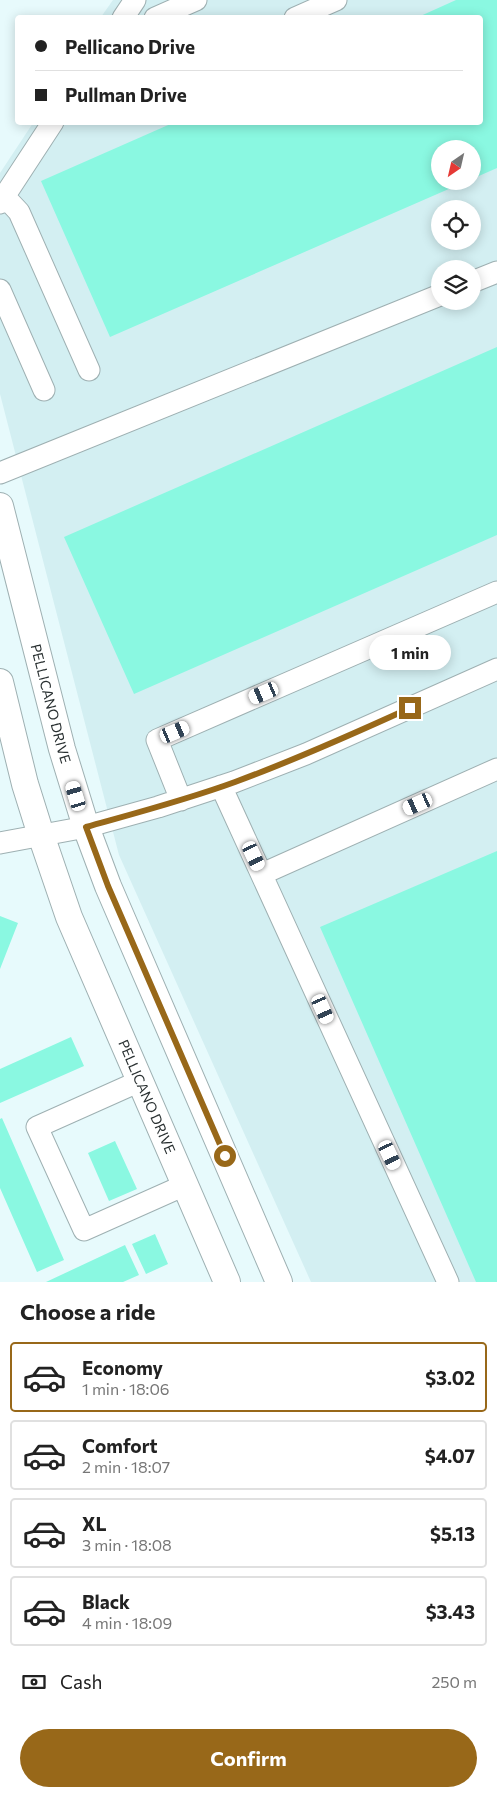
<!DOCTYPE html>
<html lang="en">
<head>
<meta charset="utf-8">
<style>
	body { margin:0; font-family:Commissioner,sans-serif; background:#f6f6f6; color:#222; height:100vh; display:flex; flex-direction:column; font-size:19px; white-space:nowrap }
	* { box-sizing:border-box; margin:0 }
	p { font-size:16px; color:#767676 }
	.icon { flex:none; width:28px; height:28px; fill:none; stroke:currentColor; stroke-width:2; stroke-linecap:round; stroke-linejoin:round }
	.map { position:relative; height:1282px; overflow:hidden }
	.panel { display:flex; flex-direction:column; background:#fff; flex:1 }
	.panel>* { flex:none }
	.hud { position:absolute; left:15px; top:15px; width:468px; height:110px; border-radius:5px; box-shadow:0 2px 12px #0003; display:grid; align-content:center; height:110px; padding:0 20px; background:#fff }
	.needle { width:32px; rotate:214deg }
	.tools { position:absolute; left:431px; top:140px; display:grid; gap:10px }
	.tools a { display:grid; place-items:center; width:50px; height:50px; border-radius:50%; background:#fff; box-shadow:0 2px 12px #0003; font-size:25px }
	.end { position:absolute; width:22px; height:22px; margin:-11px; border:6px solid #986819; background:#fff; box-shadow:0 0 0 2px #fff }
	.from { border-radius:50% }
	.bubble { position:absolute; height:35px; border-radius:18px; background:#fff; box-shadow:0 2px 12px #0003; font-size:16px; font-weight:700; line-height:35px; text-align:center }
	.car { position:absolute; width:15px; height:30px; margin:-15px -8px; border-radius:6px; box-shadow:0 0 4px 1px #0007; background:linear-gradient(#fff 24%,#345 0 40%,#fff 0 76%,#345 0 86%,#fff 0) }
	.hud b { display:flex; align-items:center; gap:18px; height:48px; font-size:19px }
	.hud b+b { border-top:1px solid #e0e0e0 }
	.hud i { width:12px; height:12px; background:#222 }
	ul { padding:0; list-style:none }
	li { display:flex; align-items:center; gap:15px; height:70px; margin:0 10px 8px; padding:0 10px; border:2px solid #e0e0e0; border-radius:5px }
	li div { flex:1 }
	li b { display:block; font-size:19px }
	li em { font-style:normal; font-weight:700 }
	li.selected { border-color:#986819 }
	li>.icon { width:45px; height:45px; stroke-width:1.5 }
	h2 { padding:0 20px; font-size:22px; line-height:60px }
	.pay { display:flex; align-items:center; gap:12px; height:55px; padding:0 20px; font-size:19px }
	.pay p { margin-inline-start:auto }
	.primary-button { display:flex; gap:10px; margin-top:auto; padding:10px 20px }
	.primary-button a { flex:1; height:58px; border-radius:30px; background:#986819; color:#fff; font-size:20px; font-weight:700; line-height:58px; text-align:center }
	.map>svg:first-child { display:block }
	.built { fill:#d3eff2; fill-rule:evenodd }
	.building { fill:#8af8e1 }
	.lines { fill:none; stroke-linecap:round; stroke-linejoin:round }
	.minor-casing { stroke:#9eb0b2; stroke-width:23 }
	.major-casing { stroke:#9eb0b2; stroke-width:28 }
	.minor { stroke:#fff; stroke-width:21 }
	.major { stroke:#fff; stroke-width:26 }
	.route { stroke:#986819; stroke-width:6 }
	.labels { text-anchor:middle; stroke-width:4; stroke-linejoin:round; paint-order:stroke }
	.street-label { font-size:14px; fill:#293031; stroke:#fff }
</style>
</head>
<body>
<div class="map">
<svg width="497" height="1282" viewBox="0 0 497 1282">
	<rect width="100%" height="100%" fill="#e7fafc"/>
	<path class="built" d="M113,0H497V1282H311L119,855L0,394V173L33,123L480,122V18L101,17ZM440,149H472V181H440ZM440,209H472V241H440ZM440,269H472V301H440Z"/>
	<path class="building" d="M456,0H497V168L472,179V149H440V181H467L110,337L41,181L175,122H480V18H416Z
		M497,347V535L134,694L64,537Z
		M497,851V1282H476L320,927Z
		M0,916L18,923L0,969Z
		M71,1037L84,1066L0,1103V1069Z
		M2,1118L64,1260L37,1272L0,1188V1119Z
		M115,1141L137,1189L109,1201L88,1153Z
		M155,1234L168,1264L146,1274L132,1244Z
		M125,1245L139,1275L123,1282H46Z"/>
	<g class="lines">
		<g class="minor-casing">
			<path id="minor" d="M123,18L135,0
				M155,18L196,0
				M295,18L336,0
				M4,196L19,212L89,370
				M0,203L53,122
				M472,282L497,272
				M0,290L44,390
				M0,473L440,295
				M221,786L448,1282
				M181,800L157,740L497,592
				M0,843L86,827L158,807L234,782L306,754L497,669
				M262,874L497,769
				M140,1081L37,1127L84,1230L185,1185"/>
		</g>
		<g class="major-casing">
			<g id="major">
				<path id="s1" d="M0,506L62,749L86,827L108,886L279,1282"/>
				<path id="s2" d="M0,682L25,784L41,835L69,917L227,1282"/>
			</g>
		</g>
		<use href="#minor" class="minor"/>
		<use href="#major" class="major"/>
	</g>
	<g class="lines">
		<path class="route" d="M225,1156L108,886L86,827C136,813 186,800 235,782C295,760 353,734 410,708"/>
	</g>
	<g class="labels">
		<g class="street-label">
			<text dy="5" stroke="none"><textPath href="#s1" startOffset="204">PELLICANO DRIVE</textPath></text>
			<text dy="5" stroke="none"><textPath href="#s2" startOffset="441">PELLICANO DRIVE</textPath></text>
		</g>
	</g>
</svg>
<div class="tools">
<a><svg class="needle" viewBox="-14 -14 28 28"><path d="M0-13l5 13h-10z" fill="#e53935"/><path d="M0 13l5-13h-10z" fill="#767676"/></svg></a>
<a><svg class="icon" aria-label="locate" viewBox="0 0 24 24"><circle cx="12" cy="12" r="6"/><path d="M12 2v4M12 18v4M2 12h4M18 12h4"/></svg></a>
<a><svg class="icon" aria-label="layers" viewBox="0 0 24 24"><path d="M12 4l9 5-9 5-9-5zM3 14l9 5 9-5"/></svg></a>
</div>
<i class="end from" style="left:225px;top:1156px"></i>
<i class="end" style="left:410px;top:708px"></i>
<div class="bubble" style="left:369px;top:635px;width:82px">1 min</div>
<i class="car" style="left:264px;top:693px;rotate:247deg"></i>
<i class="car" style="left:175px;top:732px;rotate:67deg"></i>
<i class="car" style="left:76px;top:796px;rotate:343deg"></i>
<i class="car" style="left:418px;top:804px;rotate:246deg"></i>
<i class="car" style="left:254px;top:856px;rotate:155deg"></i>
<i class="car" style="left:323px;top:1009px;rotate:156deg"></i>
<i class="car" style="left:390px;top:1155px;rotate:155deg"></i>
<div class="hud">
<b><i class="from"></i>Pellicano Drive</b>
<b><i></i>Pullman Drive</b>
</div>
</div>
<section class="panel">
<h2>Choose a ride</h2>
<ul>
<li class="selected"><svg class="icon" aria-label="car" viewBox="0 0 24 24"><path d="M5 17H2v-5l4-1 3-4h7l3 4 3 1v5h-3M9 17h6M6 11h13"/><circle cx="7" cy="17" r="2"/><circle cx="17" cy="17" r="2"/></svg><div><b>Economy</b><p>1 min · 18:06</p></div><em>$3.02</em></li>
<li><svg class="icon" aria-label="car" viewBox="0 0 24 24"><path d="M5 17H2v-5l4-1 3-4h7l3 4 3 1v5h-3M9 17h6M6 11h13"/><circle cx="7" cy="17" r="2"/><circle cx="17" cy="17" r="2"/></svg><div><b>Comfort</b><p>2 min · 18:07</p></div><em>$4.07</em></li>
<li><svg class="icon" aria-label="car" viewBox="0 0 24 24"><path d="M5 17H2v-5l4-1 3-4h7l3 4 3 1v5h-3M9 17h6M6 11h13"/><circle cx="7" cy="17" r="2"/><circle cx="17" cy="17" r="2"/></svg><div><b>XL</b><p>3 min · 18:08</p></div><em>$5.13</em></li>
<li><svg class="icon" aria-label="car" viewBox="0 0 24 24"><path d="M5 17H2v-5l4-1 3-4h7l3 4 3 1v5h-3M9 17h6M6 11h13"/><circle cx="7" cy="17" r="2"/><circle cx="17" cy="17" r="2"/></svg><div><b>Black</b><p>4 min · 18:09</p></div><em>$3.43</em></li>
</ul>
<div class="pay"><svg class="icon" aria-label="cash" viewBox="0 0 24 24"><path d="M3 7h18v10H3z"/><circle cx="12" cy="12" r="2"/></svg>Cash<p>250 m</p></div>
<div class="primary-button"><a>Confirm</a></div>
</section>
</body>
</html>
